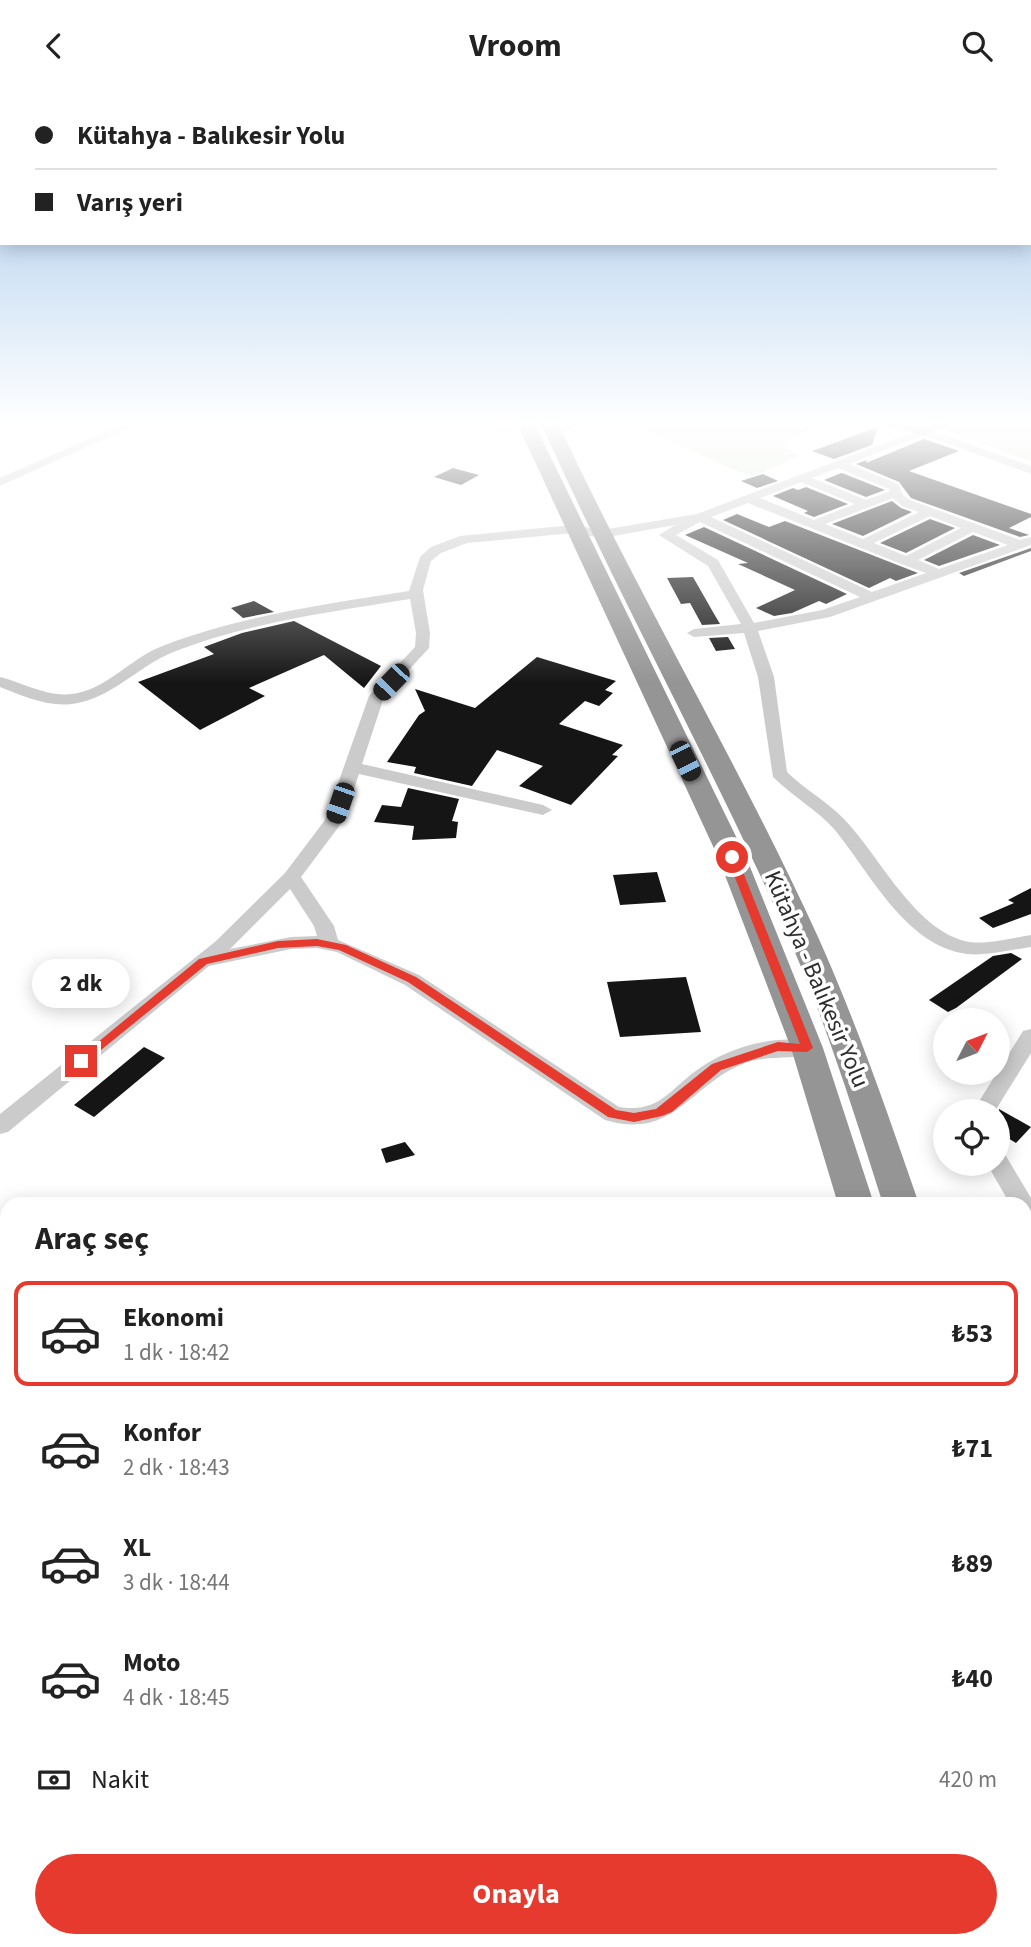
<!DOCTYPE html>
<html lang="tr">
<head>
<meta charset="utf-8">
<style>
	body { margin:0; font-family:"Source Sans 3",sans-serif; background:#f2f2f2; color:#222; height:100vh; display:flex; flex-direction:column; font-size:26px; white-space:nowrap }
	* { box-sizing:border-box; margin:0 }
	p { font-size:23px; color:#767676 }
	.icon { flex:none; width:38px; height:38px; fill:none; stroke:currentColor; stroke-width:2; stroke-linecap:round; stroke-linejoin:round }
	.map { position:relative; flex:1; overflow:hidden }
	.sheet { position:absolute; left:0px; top:1106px; width:1032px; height:751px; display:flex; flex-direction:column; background:#fff; border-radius:21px 21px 0 0; box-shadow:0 4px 18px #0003 }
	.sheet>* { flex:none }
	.banner { position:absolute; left:0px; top:0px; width:1032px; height:154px; box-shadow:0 4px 18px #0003; display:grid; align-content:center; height:154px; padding:0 35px; background:#fff }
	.needle { width:46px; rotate:48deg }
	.controls { position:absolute; left:933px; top:917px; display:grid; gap:14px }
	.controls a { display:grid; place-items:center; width:77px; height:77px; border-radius:50%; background:#fff; box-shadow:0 4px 18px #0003; font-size:35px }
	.end { position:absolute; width:32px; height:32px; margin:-16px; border:9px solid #e63a2e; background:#fff; box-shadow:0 0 0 4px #fff }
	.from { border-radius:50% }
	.bubble { position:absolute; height:49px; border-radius:24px; background:#fff; box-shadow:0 4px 18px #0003; font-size:23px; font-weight:700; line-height:49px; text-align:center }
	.car { position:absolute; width:21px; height:42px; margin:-21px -10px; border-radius:9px; box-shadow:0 0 5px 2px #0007; background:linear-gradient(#222 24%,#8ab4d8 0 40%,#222 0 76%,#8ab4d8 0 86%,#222 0) }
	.banner b { display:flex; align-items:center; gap:24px; height:66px; font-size:26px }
	.banner b+b { border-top:2px solid #e0e0e0 }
	.banner i { width:18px; height:18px; background:#222 }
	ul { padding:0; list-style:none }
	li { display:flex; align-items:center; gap:21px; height:105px; margin:0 14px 10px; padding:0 21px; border:4px solid transparent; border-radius:14px }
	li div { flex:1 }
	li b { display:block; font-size:26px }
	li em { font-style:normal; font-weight:700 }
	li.selected { border-color:#e63a2e }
	li>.icon { width:63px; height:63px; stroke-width:1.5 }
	h2 { padding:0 35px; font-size:32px; line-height:84px }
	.pay { display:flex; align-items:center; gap:18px; height:77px; padding:0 35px; font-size:26px }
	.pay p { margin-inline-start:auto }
	.primary-button { display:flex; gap:14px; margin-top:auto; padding:14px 35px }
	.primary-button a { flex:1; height:80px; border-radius:42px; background:#e63a2e; color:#fff; font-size:28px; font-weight:700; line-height:80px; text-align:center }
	header { display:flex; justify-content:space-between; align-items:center; height:91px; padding:0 35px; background:#fff; font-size:32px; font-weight:700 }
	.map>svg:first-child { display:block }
	.green { fill:#e1ebdb }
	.building { fill:#151515 }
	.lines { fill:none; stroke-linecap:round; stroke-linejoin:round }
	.minor { fill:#cbcbcb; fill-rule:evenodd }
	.major { fill:#a6a6a6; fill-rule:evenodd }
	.highway { fill:#959595; fill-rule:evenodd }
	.route { fill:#e63a2e }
	.labels { text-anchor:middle; stroke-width:7; stroke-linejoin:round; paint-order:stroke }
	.street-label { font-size:24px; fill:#2e2e2e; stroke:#fff }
</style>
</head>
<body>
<header><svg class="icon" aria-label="back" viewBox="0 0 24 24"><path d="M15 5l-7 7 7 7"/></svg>Vroom<svg class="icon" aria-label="search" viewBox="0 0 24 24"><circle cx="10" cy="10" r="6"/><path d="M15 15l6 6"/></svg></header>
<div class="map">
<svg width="1031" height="1856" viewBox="0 0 1031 1856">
	<rect width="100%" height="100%" fill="#fff"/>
	<path class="green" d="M628,332H818L782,353L799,365L752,386Z
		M957,332H1031V370L941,338Z"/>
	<path class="building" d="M878,336L872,354L834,368L812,360Z
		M924,348L959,360L909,380L1031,423V426L1009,437L1029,444L1020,446L911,407L899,391L856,373L867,369L866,372Z
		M453,377L479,384L461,394L434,386Z
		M841,382H842L885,399L866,406L824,389Z
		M763,383L778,390L757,397L741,390Z
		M806,396L848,413L814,426L804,422L808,420L773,405L793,397L798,399Z
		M892,410L901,417L912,421L863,445L832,433Z
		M737,423L769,436L785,430L918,482L896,490L890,487L869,497L723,429Z
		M930,428L955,437L906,462L880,452Z
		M704,436L847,503L826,513L819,510L792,522L774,525L756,517L795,499L738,473L748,472L685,444Z
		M973,444L1000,454L939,475L924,469Z
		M1031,457V460L964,485L959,482Z
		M693,486L713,521L720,533L702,534L690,512L681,513L667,487Z
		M254,510L274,521L243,527L231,517Z
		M294,530L381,575L364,597L324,564L249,597L265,605L200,639L138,591L214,563L204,556L242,542Z
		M728,546L735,558L716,560L709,547Z
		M537,566L616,590L605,599L613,602L599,615L585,610L559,633L623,654L612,664L618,665L571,714L519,695L543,675L497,659L472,695L414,682L416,676L387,671L419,624L425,620L415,598L475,617Z
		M408,697L459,708L452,730L458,731L456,747L412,749L414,735L374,731L382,714L401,716Z
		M657,781L666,811L620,814L613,784Z
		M1031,797V823L993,837L979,827L1014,812L1008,809Z
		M1011,862L1022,868L956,917L948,921L929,909L993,865Z
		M686,886L701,941L620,946L607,891Z
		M144,956L165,967L94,1026L74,1014Z
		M999,1018L1031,1036L1016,1052L998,1041Z
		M405,1051L415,1064L386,1072L381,1058Z"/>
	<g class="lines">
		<path class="minor" d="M125,332H140L0,395V387Z
			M571,332H588L554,344L548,341Z
			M924,337L1031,375V383L924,344L849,373L898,393L904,405L910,409L1020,449L1031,446V454L830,526L758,540L774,586L787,681C804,698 825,709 842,726C878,762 910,832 961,849C982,856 1010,847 1031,844V856C1010,859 988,865 967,863C905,855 870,781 834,738C816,718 792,705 773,686L758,586L744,542L694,546L687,542L694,538L741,533L708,475L659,444L675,434L602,447L573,442L467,452L441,462L431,470L423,499L430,542L429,557L384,606L362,673L543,714L552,719L543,724L359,683L343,730L301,786L334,835L338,849L419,884L619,1016C659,1022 668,1000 697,979C727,957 778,941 815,952L818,957L815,962C792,969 768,964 745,972C690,993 674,1050 605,1029L405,894L337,861L317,857L291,858L209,875L8,1041L0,1043V1023L216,850L285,782L325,729L369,605L415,556L416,542L410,508C330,521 246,532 171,562C136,577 111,608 72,613C48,616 22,605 0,596V586C24,592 46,606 72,603C106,599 130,568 160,556C239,525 326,513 409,500L420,466L431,456L460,445L573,434L602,439L697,423ZM838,377L889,398L890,400L866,409L812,387ZM801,391L855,413L814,429L760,407ZM893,407L902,415L919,421L863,448L825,433ZM748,412L901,473L926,482L872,501L711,426ZM930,425L961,437L906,465L874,452ZM700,431L860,506L822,519L754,532L718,469L676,444ZM973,441L1008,454L939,478L918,469ZM290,798L314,835L317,845L291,846L230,858Z
			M1031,938V962L995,1020H973L1023,940Z
			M998,1062L1006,1065L1031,1107V1141L1026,1139V1113H1010L987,1073H998Z"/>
		<path class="major" d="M886,332L923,335L931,332H953L924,345L888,335Z"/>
		<path class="highway" d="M517,332H534L746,766L823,957L874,1113H838L791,957L718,766Z
			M541,332H558C639,506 738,671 818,846C857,933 888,1023 919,1113H883C854,1022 826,931 787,843C710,670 618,505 541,332Z
			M1026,1497L1031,1499V1560L1026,1558Z
			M1026,1748L1031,1750V1822L1026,1820Z"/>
	</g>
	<linearGradient id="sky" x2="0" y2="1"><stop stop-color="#9bc2e9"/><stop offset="0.56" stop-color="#fff"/><stop offset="1" stop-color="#fff" stop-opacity="0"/></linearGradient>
	<rect width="1031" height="592" fill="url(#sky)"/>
	<path class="route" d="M732,763L737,766L813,957L807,961L778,960L721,979L672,1021L662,1025L634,1031L608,1026L408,891L339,859L317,855L278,857L207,873L85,972L81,974L75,970L199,868L278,850L317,848L346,854L416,886L616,1019L634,1022L656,1018L712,973L778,951L800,953L727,766Z"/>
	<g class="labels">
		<g class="street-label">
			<text transform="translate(817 888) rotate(67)" y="8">Kütahya - Balıkesir Yolu</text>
		</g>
	</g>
</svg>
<div class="controls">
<a><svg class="needle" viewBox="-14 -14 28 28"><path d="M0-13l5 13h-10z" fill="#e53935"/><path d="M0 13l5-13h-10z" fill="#767676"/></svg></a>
<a><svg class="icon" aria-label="locate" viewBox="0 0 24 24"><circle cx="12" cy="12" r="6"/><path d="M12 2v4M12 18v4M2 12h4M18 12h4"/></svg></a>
</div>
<i class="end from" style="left:732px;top:766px"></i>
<i class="end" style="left:81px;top:970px"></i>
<div class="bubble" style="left:32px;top:868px;width:98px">2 dk</div>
<i class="car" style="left:391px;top:591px;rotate:224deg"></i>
<i class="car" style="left:685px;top:670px;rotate:154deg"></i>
<i class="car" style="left:340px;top:712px;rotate:199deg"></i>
<div class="banner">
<b><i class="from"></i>Kütahya - Balıkesir Yolu</b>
<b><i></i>Varış yeri</b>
</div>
<section class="sheet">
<h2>Araç seç</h2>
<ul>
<li class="selected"><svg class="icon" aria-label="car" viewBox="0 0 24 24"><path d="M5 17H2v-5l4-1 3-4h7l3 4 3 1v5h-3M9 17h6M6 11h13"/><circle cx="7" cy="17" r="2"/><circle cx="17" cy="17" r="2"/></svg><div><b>Ekonomi</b><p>1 dk · 18:42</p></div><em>₺53</em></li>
<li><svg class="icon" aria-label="car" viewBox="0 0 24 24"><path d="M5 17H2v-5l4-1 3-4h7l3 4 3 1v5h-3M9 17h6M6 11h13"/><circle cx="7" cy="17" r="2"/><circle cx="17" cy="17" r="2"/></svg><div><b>Konfor</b><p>2 dk · 18:43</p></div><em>₺71</em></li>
<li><svg class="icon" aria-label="car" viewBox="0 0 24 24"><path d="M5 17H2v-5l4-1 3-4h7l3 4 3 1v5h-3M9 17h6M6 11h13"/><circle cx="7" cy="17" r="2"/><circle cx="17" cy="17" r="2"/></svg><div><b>XL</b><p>3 dk · 18:44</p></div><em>₺89</em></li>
<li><svg class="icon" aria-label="car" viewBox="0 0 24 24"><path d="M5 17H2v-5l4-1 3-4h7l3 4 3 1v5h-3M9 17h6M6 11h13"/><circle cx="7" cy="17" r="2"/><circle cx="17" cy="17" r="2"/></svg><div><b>Moto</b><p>4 dk · 18:45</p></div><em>₺40</em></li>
</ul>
<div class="pay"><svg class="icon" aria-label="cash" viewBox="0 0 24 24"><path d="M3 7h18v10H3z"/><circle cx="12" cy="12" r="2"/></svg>Nakit<p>420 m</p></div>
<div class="primary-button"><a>Onayla</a></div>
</section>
</div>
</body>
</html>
